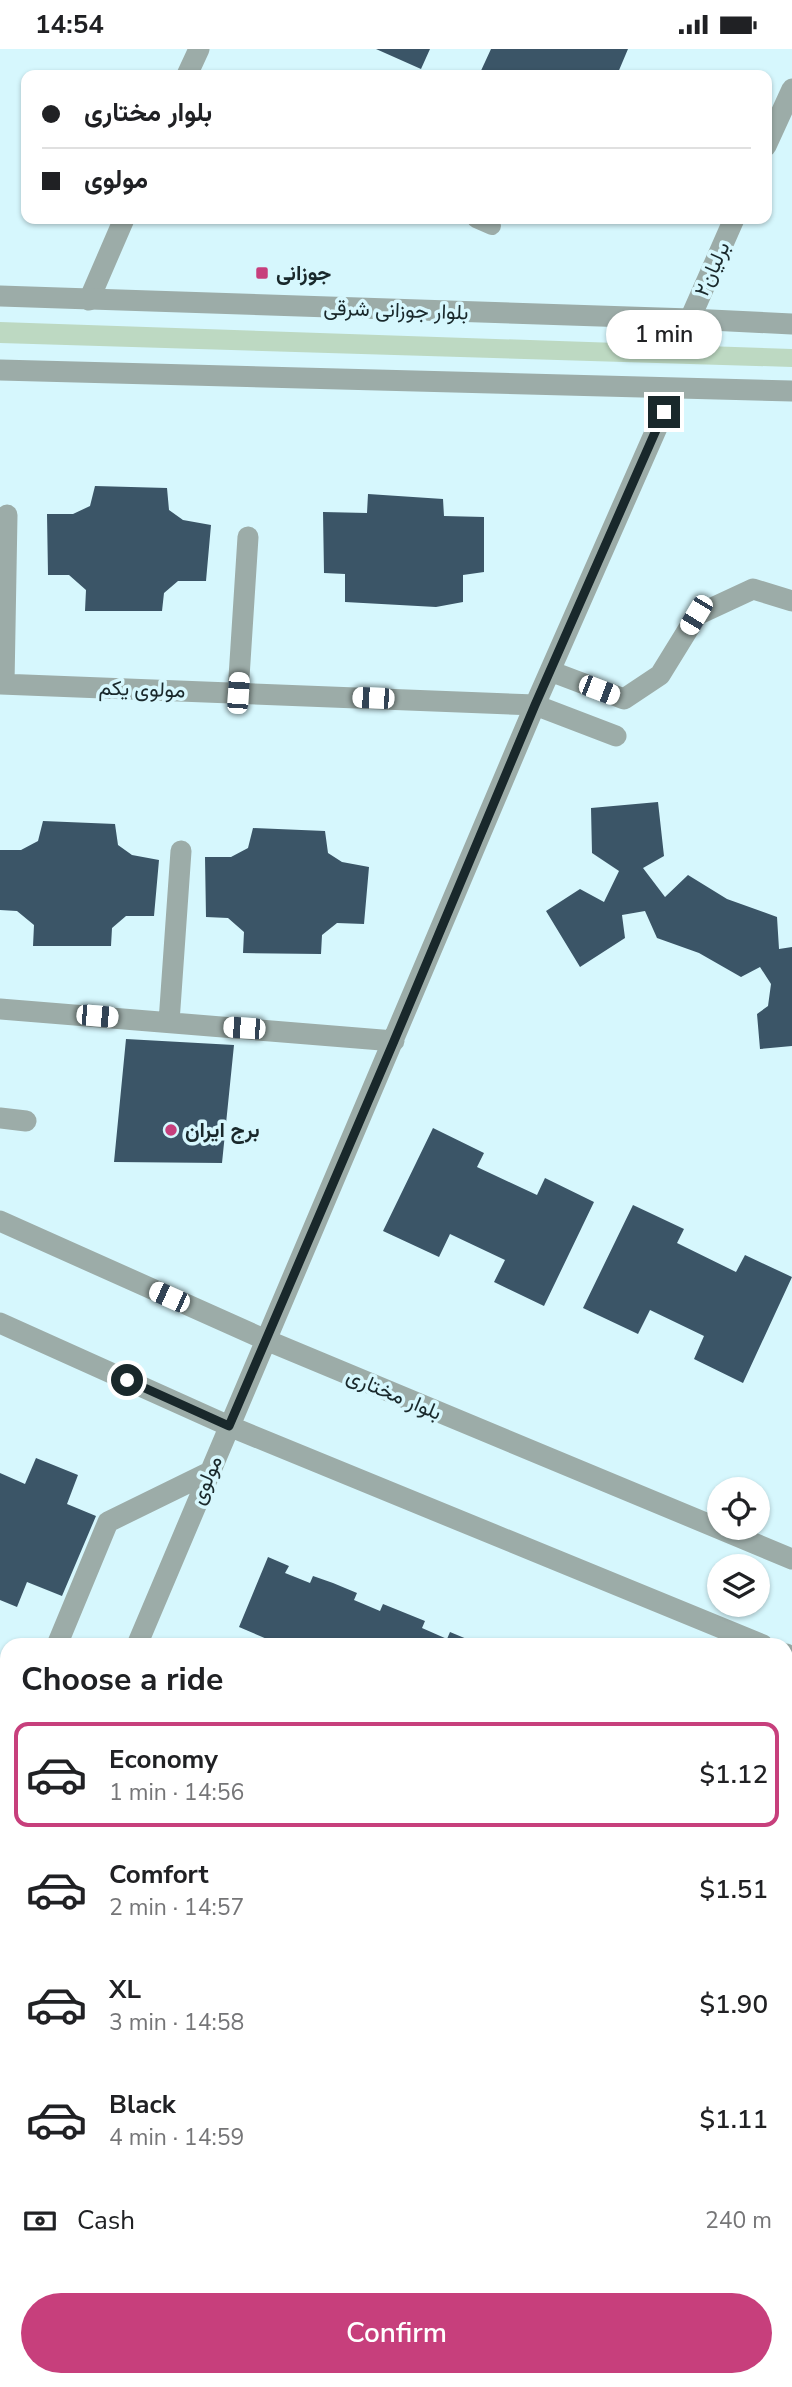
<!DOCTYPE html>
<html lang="en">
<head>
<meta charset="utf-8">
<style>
	body { margin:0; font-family:"Nunito Sans",Vazirmatn,sans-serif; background:#f2f2f2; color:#202124; height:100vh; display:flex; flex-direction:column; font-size:26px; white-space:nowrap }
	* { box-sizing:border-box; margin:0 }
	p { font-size:23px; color:#757577 }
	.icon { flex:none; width:38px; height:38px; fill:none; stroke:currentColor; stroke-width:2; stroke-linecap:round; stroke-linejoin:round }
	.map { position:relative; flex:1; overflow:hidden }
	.drawer { position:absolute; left:0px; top:1589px; width:793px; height:749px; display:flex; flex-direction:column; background:#fff; border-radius:21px 21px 0 0; box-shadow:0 2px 5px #0004 }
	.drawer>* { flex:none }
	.banner { position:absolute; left:21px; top:21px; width:751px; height:154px; border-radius:14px; box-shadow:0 2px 5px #0004; display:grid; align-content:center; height:154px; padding:0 21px; background:#fff }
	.buttons { position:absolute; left:707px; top:1428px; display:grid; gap:14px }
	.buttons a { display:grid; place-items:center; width:63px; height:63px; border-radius:50%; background:#fff; box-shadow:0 2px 5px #0004; font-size:35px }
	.end { position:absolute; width:32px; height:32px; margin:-16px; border:9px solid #19282b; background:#fff; box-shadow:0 0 0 4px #fff }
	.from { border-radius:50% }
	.bubble { position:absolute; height:49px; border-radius:24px; background:#fff; box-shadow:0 2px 5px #0004; font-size:23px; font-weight:600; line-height:49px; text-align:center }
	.car { position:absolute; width:21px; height:42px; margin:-21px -10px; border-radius:9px; box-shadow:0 0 5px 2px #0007; background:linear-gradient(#fff 24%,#345 0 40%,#fff 0 76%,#345 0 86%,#fff 0) }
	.banner b { display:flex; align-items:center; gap:24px; height:66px; font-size:26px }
	.banner b+b { border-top:2px solid #e0e0e0 }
	.banner i { width:18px; height:18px; background:#202124 }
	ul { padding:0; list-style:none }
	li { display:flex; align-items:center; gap:21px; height:105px; margin:0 14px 10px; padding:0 7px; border:4px solid transparent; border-radius:14px }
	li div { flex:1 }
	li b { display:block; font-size:26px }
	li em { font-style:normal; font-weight:600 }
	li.current { border-color:#c73f7c }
	li>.icon { width:63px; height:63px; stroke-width:1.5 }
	h2 { padding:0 21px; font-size:32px; line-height:84px }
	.pay { display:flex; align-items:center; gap:18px; height:77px; padding:0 21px; font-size:26px }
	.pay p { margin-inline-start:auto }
	.button { display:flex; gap:14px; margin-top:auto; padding:14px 21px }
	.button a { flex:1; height:80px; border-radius:42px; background:#c73f7c; color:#fff; font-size:28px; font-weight:600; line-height:80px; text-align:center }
	.status { display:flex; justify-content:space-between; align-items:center; height:49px; padding:0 35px; background:#fff; direction:ltr }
	.status svg { height:19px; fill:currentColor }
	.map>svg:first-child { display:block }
	.green { fill:#bdd9c2 }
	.building { fill:#3b5567 }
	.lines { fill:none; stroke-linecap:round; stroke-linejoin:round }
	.service { stroke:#9caca8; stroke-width:18 }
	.minor { stroke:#9caca8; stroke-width:21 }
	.tertiary { stroke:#9caca8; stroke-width:21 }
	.route { stroke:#19282b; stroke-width:9 }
	.poi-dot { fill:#c73f7c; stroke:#d6f7fd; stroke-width:2.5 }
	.labels { text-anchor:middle; stroke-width:7; stroke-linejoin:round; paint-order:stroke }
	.street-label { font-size:21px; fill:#19282b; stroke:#d6f7fd }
	.poi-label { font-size:21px; font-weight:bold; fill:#19282b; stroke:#d6f7fd; text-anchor:start }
</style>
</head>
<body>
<div class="status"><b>14:54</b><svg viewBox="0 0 49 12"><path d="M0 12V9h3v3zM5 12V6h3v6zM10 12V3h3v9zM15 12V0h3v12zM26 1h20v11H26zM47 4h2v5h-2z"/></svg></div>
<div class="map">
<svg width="792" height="2338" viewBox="0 0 792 2338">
	<rect width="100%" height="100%" fill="#d6f7fd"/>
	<path class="green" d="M0,273L792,300V318L0,294Z"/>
	<path class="building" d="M376,0H430L421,20Z
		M491,0H628L617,26H479Z
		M95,437L167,439L169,461L183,471L211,476L206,532H178L164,544L162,562H85L86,541L69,526H48L47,465H73L90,457Z
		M368,445L443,450L444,467L484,468V523L463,526V553L436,558L345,553V525L324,524L323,463L367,464Z
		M658,753L664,807L643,819L665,848L688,826L727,850L777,868L779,900L792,898V997L760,1000L757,965L768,957L771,935L760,918L741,928L699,904L657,889L645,862L622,866L625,889L580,918L546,862L580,840L604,853L619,822L592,804L591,759Z
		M43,772L115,775L118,796L132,806L159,811L154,867H126L112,879L111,897H33L34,876L17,862L0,861V801H21L38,792Z
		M253,779L325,782L328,804L342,813L369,818L364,875L337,874L322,886L321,905L243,904L244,883L228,869L206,868L205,808H231L248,799Z
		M126,990L234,996L222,1114L114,1113Z
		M433,1079L484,1104L477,1118L537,1146L545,1129L594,1153L544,1257L494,1233L505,1211L450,1185L439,1208L383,1182Z
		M633,1156L684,1180L677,1194L736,1223L745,1206L792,1228L743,1334L694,1310L704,1287L650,1261L638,1285L583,1259Z
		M36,1409L78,1426L67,1455L96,1467L62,1547L27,1533L17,1558L0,1551V1424L25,1435Z
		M268,1508L289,1517L285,1524L310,1534L313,1527L333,1534L357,1544L354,1551L380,1562L383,1555L425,1572L422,1579L447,1590L450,1583L474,1593L473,1596H281L239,1578Z
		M786,1712L792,1714V1804L786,1802Z"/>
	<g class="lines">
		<path class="service" d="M476,170L492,177"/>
		<path class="minor" d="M187,26L199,0
			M766,97L792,40
			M89,251L124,170
			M690,270L734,170
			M550,622L624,650L660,626L697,566L753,540L792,552
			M0,635L535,656L616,687
			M4,635L7,466
			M238,644L248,488
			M0,960L394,992
			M169,973L181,802
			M0,1069L26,1072
			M0,1172L266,1291L792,1510
			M0,1274L229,1377L763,1596
			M57,1596L108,1473L210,1423
			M137,1596L535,656L674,340
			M786,1605L792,1608
			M0,1680L7,1673
			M0,1898L7,1901
			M786,2043L792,2028
			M786,2203L792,2206"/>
		<path class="tertiary" d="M0,247L690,270L792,275
			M0,321L792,342"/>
	</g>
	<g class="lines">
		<path class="route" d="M127,1331L229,1377L394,992L535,656L664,363"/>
	</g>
	<g class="poi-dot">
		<rect x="255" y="217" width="14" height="14" rx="3.5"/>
		<circle cx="171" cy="1081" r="7"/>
	</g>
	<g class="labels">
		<g class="street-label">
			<text transform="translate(712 220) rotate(-66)" y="7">برلیان۲</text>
			<text transform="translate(396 261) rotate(2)" y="7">بلوار جوزانی شرقی</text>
			<text transform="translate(142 640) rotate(2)" y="7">مولوی یکم</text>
			<text transform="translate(394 1345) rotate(23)" y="7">بلوار مختاری</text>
			<text transform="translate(206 1431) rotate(-67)" y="7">مولوی</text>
		</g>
		<g class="poi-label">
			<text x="276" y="231">جوزانی</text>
			<text x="185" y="1088">برج ایران</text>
		</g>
	</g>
</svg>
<div class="buttons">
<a><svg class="icon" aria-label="locate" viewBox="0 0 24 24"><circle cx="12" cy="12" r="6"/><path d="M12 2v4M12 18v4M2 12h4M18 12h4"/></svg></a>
<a><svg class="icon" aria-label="layers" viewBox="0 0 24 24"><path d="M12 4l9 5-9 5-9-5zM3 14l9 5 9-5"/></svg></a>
</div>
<i class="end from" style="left:127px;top:1331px"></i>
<i class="end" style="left:664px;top:363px"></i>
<div class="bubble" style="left:606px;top:261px;width:116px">1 min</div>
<i class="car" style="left:696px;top:566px;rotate:211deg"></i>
<i class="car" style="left:599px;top:641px;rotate:111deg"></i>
<i class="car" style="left:238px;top:644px;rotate:4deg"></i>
<i class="car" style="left:373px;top:649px;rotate:272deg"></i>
<i class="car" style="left:97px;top:967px;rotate:95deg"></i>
<i class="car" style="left:244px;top:979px;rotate:274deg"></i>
<i class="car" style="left:169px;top:1248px;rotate:294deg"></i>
<div class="banner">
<b><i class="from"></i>بلوار مختاری</b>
<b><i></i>مولوی</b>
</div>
<section class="drawer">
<h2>Choose a ride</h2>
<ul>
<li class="current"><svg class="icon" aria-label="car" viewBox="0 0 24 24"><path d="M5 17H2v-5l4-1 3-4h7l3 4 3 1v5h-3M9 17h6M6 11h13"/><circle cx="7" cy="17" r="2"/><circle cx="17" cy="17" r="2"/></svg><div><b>Economy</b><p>1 min · 14:56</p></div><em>$1.12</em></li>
<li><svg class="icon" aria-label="car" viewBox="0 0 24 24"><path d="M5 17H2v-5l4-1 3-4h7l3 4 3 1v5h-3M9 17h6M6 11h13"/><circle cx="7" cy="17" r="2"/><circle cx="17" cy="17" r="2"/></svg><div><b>Comfort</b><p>2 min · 14:57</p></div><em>$1.51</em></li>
<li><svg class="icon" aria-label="car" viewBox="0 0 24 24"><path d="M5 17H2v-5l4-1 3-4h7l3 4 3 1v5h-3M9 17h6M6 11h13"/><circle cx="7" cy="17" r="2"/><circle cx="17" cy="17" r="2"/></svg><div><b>XL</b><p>3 min · 14:58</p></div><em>$1.90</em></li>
<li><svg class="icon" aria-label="car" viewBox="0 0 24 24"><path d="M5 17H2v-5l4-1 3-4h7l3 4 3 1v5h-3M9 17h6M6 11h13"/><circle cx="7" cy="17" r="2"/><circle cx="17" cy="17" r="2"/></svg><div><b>Black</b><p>4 min · 14:59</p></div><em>$1.11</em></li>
</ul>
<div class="pay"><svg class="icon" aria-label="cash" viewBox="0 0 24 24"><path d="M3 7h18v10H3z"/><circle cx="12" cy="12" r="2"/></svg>Cash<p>240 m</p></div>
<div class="button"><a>Confirm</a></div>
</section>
</div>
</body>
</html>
